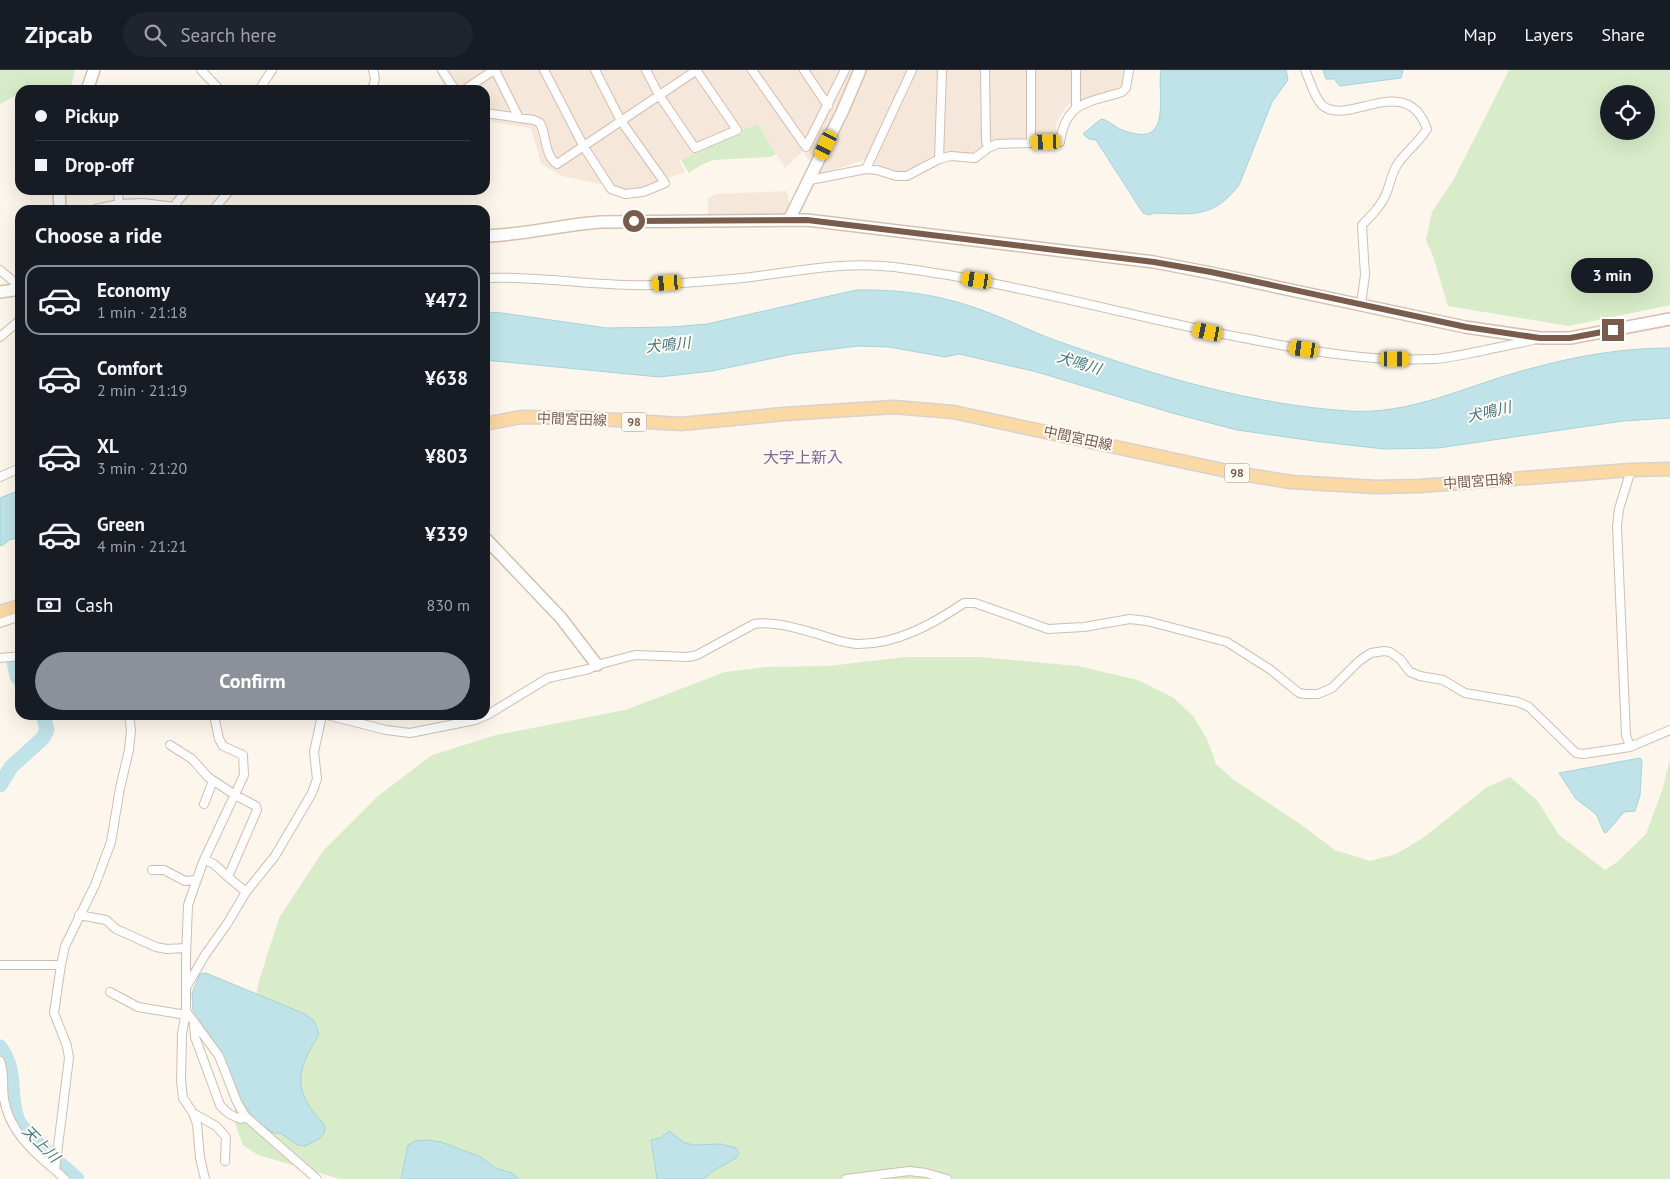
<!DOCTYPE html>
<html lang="en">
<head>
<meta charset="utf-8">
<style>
	body { margin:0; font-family:"PT Sans","Noto Sans JP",sans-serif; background:#20242c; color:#f1f3f6; height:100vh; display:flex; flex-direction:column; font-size:19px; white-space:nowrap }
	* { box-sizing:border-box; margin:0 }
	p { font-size:16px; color:#9ea1a6 }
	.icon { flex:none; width:28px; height:28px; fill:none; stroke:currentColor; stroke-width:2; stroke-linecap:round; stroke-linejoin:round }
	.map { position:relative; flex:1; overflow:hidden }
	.sheet { position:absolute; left:15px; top:135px; width:475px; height:515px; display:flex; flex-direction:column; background:#171b24; border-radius:15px; box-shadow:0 5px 20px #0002 }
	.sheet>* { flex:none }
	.banner { position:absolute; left:15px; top:15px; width:475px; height:110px; border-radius:15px; box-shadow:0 5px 20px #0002; display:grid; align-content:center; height:110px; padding:0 20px; background:#171b24 }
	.tools { position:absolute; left:1600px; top:15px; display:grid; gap:10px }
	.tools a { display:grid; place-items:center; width:55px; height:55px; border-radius:50%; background:#171b24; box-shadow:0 5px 20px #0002; font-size:25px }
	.end { position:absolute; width:22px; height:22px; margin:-11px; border:6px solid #7a5c4d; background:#fff; box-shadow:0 0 0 2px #fff }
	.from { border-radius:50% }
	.bubble { position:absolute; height:35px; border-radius:18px; background:#171b24; box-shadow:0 5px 20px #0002; font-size:16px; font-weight:800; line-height:35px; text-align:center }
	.car { position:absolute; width:15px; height:30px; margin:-15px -8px; border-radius:6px; box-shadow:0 0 4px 1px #0007; background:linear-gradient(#f5c518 24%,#345 0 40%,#f5c518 0 76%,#345 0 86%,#f5c518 0) }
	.banner b { display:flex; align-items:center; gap:18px; height:48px; font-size:19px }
	.banner b+b { border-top:1px solid #363941 }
	.banner i { width:12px; height:12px; background:#f1f3f6 }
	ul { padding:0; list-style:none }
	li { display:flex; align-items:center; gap:15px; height:70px; margin:0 10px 8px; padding:0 10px; border:2px solid transparent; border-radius:15px }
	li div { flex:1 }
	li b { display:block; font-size:19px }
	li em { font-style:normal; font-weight:800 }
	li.on { border-color:#8c9099 }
	li>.icon { width:45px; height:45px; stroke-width:1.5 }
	h2 { padding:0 20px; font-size:22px; line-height:60px }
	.pay { display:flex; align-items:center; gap:12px; height:55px; padding:0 20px; font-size:19px }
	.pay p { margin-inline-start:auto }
	.action { display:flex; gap:10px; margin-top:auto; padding:10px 20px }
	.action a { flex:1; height:58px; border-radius:30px; background:#8c9099; color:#fff; font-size:20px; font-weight:800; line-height:58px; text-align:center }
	header { display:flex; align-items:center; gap:30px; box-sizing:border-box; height:70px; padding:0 25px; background:#171b24; border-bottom:1px solid #363941 }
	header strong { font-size:24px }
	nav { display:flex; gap:28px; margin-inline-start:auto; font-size:18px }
	.search { width:350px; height:45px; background:#20242c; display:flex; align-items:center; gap:12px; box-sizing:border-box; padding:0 18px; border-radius:28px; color:#9ea1a6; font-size:19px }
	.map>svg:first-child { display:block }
	.residential { fill:#f5e8da }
	.green { fill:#d8ecc9; fill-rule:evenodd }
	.water { fill:#bfe3e8; stroke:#a5d3da }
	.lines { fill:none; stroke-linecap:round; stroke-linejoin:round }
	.river { stroke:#bfe3e8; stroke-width:15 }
	.street-casing { stroke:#d1beb0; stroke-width:10 }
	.secondary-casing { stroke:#d6c0b0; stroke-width:14 }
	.primary-casing { stroke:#dad1cd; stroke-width:15 }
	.street { stroke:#fff; stroke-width:8 }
	.secondary { stroke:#fff; stroke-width:11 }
	.primary { stroke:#fbd9a5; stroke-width:12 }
	.route { stroke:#7a5c4d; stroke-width:6 }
	.labels { text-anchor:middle; stroke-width:4; stroke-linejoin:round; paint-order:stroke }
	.shield { fill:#fffaf3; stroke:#a28b7f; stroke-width:1 }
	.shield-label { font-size:12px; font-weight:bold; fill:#7a5c4d }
	.street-label { font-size:14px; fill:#7a5c4d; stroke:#fffaf3 }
	.water-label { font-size:15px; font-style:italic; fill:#437c86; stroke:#fffaf3 }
	.quarter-label { font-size:16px; fill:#846695; stroke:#fffaf3 }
</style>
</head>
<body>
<header>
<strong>Zipcab</strong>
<div class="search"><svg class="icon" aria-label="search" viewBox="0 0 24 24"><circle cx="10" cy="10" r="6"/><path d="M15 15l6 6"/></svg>Search here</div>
<nav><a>Map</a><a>Layers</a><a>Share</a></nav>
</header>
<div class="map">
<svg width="1670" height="1109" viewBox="0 0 1670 1109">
	<rect width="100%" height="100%" fill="#fdf6ec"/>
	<path class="residential" d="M436,0H1125L1123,16L1067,35L1056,54L1057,68L992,71L979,83H937L902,104L864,90L818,105L803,81L785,98L758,54L724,67L679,91L685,102L633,121L562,106L541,94L531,58L485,51V20H445Z
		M787,121L790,138L784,145H708V128L716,124Z"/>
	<path class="green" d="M0,0H75L70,20H20V23L0,34Z
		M1509,0H1670V235L1569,256L1448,236L1433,186L1426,170L1432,142L1454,109ZM1609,24H1646V61H1609Z
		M758,54L776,84L770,87L713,90L701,95L689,103L681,90L724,67Z
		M905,587H980L1078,596L1138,610L1174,628L1193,646L1207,669L1216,694L1234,710L1303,756L1335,780L1370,791L1396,784L1423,768L1487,717L1510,707L1537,730L1559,765L1605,800L1617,792L1646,764L1663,718L1670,689V1109H340L258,1085L243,1075L236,1056L234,1031L259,911L279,848L323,781L378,726L432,685L496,665L625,640L725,602L766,597L829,596Z"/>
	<path class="water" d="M1161,0H1286L1288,10L1272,32L1239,115C1213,149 1192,144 1154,143L1149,145L1143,143L1096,70L1089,69L1083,64L1101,49C1108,50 1111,54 1118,58C1123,61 1131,63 1137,64C1171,70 1157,19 1161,0Z
		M1323,0H1403L1401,8L1340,16L1334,9H1326Z
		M856,220C899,219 943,225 984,241C1012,251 1038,265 1066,274C1157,306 1253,335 1349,341C1404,345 1456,321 1508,305C1561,289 1615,278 1670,278V348L1623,351L1438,378L1384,379L1314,371L1237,360L1172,343L1037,302L959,284L945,287L889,277L858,276L793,284L712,301L659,307L485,290V242L502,243L607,258L671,257L707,254Z
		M20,420V467L9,470L3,475L0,476V428Z
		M1640,688L1642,691L1640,725L1635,741L1624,742L1606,763L1604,762L1596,744L1576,729L1559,703Z
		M206,903L305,944L314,951L319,964C304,990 291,1010 311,1039C315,1045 322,1050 325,1057L324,1063L319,1069L305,1076L298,1075L280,1063H274L256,1052L240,1028L221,982L193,940L192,923L200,904Z
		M669,1061L685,1073L694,1075L721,1074L736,1078L739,1083L736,1088L713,1101L704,1109H657L651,1070L660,1068Z
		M428,1070L441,1072L481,1087L495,1098L512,1103L519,1109H401L408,1075L415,1071Z"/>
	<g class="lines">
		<path class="river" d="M14,591L17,606L20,610
			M0,715L11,697L43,668L47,660L43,645
			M0,977C18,1003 8,1021 17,1048C21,1062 64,1097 77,1109"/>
		<g class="street-casing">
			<path id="street" d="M201,0L220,20
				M442,0L455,20
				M495,0L519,48
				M544,0L584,77L611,119L625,124L643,122L665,113L621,51L595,0
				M646,0L659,25L695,78L737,60L696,0
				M752,0L806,77L845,0
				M804,0L828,36
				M985,0L986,71L988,78
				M1031,0V73
				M1076,0V37
				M1305,0C1310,10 1314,27 1322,35C1347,58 1406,0 1427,59C1419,72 1408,80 1399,92C1391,103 1391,112 1386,124C1381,136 1371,146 1362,155L1365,205L1361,234
				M259,20L272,0
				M371,20C375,13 376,8 373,0
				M464,20L494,0
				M485,43L534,50L540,53C547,66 544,85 557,94L697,0
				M939,89L942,0
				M866,99L912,0
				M810,110L866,99L877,100L896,106H907L939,89L951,86L975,88L988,78L997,74L1060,72C1066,31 1088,33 1122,22L1126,18L1129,0
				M118,120L119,134L143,133L175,137
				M96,139L119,134
				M174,140L177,132L187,120
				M213,140L230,120
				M0,200L20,217
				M485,208C540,205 595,217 650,215C683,213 718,211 751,207C798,201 847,191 894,197C1014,212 1130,247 1249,269C1309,281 1372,292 1434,289C1450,288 1466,284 1481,281C1498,277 1516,274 1533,270
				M0,267L20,250
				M0,407L20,398
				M0,553L20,546
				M0,588L20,586
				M327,645L386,660L410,663L475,650L489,644L548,608L589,599L597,595L635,585L688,587L697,585L754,554C773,551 796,558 814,563C828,567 845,574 859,574C897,574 933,554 964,533H975L1048,559L1084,557L1130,549L1147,551L1227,572L1271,600L1299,623L1306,624H1318L1332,618L1359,591L1371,583L1384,581L1390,582L1400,589L1410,602L1420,606L1443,610L1465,623L1518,632L1529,637L1576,683L1583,684L1630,677L1670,660
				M170,675L192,689L208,707L235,725L256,736L257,740L228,807L214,794L205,790
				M1630,677L1626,665L1617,456L1619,439L1631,400
				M204,734L213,711
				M152,800H164L185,811L196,810
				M228,807L246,822
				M79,845L106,850L116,859L156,877L167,879L186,878
				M0,895H61
				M187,916L205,885L227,854L246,822L275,786L312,723L317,709L314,682L322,645
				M110,922L138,937L186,945
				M186,941L219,986L237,1032L245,1046L317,1109
				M194,955L195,967L220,1035C226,1043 232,1046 241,1049L245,1046
				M0,991C5,1004 2,1016 4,1029C9,1060 32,1081 55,1100
				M193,1043L216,1056L226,1067L225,1091
				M65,1109L55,1100L69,988L67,976L54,943L61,895L65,876L95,815L111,772L120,718L129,680L131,660L129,645
				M205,1109L200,1088L197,1054L193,1043L183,1028L181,1010L182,964L186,941V887L188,835L203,792L244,705L243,685L223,676L219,669L214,645
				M846,1109L909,1101L926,1103L947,1109"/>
		</g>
		<g class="secondary-casing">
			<path id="secondary" d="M87,20L94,0
				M59,120L60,140
				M789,150L843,40L860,0
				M485,166C524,165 561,155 600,152L807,150L1154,192L1211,203L1465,257L1540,268H1570L1670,249
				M0,222L20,219
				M485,468L561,548L597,595"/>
		</g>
		<g class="primary-casing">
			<path id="primary" d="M485,354L521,347L584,348L681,354L784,344L894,337L953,342L1241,404L1291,412L1376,417L1420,416L1631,400L1670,399
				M0,542L20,536"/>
		</g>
		<use href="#street" class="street"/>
		<use href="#secondary" class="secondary"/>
		<use href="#primary" class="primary"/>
	</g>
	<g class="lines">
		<path class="route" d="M634,151L807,150L1154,192L1211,202L1466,257L1540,268H1570L1613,260"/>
	</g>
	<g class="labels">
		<g class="shield">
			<rect x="621.5" y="342.5" width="25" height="19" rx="4"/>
			<rect x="1224.5" y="393.5" width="25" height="19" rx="4"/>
		</g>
		<g class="shield-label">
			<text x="634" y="356">98</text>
			<text x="1237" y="407">98</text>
		</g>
		<g class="street-label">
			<text transform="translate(572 349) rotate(2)" y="5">中間宮田線</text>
			<text transform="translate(1078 368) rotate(12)" y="5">中間宮田線</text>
			<text transform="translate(1478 411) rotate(-4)" y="5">中間宮田線</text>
		</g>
		<g class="water-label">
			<text transform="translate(668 275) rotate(-6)" y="5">犬鳴川</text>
			<text transform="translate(1079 293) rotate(17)" y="5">犬鳴川</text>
			<text transform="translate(1489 342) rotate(-13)" y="5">犬鳴川</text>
			<text transform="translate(41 1074) rotate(45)" y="5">天上川</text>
		</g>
		<g class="quarter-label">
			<text x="803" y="393">大字上新入</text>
		</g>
	</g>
</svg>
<div class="tools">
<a><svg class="icon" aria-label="locate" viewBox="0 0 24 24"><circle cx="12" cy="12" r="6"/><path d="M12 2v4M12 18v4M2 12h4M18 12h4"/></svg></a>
</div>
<i class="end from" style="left:634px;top:151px"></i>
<i class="end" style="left:1613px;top:260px"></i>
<div class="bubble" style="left:1571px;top:188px;width:82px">3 min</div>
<i class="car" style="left:1046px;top:72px;rotate:268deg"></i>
<i class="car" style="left:826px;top:75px;rotate:206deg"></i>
<i class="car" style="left:977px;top:210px;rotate:279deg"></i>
<i class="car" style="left:667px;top:213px;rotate:266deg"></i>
<i class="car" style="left:1208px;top:262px;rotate:282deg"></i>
<i class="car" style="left:1304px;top:279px;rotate:278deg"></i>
<i class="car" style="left:1395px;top:289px;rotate:90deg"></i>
<div class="banner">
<b><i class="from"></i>Pickup</b>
<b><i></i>Drop-off</b>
</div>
<section class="sheet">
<h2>Choose a ride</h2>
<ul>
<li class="on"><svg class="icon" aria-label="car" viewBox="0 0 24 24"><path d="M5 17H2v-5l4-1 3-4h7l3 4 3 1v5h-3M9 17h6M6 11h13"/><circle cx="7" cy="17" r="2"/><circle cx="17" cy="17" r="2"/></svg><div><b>Economy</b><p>1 min · 21:18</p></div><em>¥472</em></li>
<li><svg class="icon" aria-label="car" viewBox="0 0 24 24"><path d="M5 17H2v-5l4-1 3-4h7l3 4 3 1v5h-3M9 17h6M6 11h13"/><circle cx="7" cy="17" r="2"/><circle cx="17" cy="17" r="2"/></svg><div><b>Comfort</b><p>2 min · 21:19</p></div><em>¥638</em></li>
<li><svg class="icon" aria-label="car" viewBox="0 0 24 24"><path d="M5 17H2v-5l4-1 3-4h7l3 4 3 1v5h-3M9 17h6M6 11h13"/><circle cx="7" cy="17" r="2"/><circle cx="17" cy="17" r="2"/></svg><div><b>XL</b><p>3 min · 21:20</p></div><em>¥803</em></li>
<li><svg class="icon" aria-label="car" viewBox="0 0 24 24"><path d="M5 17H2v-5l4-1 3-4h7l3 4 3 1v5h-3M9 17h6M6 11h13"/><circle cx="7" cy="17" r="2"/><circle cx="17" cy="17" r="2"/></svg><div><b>Green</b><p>4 min · 21:21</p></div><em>¥339</em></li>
</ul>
<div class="pay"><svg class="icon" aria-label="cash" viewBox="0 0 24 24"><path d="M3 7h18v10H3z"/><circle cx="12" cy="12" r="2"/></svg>Cash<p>830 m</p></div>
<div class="action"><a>Confirm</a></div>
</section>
</div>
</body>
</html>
